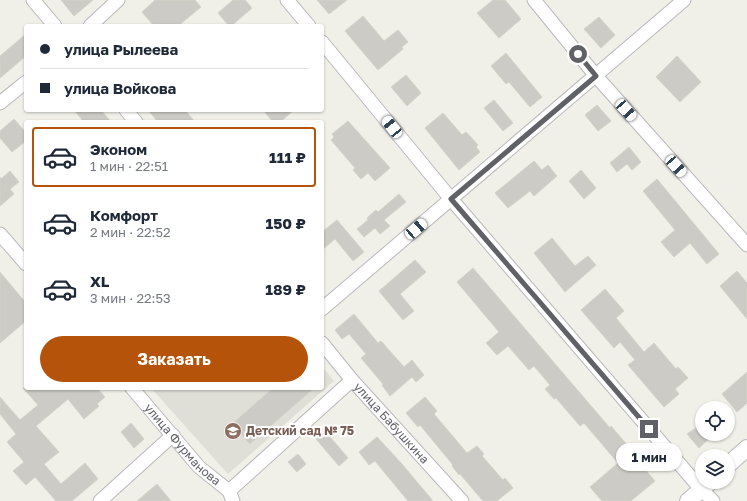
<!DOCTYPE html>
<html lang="ru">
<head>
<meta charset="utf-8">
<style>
	body { margin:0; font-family:"Golos Text",sans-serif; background:#f2f2f3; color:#1f2937; height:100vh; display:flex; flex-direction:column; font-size:15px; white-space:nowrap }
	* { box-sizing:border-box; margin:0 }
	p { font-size:13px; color:#747a83 }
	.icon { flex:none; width:22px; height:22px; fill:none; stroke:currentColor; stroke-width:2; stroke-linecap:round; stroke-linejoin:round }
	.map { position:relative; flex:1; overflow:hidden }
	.drawer { position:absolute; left:24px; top:120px; width:300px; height:270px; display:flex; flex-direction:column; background:#fff; border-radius:4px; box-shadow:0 1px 3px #0004 }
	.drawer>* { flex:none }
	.guide { position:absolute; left:24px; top:24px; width:300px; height:88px; border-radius:4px; box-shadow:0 1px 3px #0004; display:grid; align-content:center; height:88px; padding:0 16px; background:#fff }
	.controls { position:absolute; left:695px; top:401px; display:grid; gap:8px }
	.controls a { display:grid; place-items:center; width:40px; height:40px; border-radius:50%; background:#fff; box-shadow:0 1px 3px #0004; font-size:20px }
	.end { position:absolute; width:18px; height:18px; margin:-9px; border:5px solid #606167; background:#fff; box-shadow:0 0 0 2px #fff }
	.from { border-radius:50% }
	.bubble { position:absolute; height:28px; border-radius:14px; background:#fff; box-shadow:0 1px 3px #0004; font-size:13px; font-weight:700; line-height:28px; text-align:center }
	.car { position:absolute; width:12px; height:24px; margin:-12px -6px; border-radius:5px; box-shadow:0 0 3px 1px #0007; background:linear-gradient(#fff 24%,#345 0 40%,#fff 0 76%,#345 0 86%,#fff 0) }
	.guide b { display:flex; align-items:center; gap:14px; height:38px; font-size:15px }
	.guide b+b { border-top:1px solid #e0e1e3 }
	.guide i { width:10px; height:10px; background:#1f2937 }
	ul { padding:7px 0 0; list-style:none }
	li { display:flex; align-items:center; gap:12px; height:60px; margin:0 8px 6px; padding:0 8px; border:2px solid transparent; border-radius:4px }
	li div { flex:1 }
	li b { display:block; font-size:15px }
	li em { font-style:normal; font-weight:700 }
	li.on { border-color:#b45309 }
	li>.icon { width:36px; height:36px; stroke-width:1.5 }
	.action { display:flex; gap:8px; margin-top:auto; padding:8px 16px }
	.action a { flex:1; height:46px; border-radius:24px; background:#b45309; color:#fff; font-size:16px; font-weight:700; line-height:46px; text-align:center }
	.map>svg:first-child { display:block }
	.education { fill:#e0dfd7 }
	.building { fill:#cccbc5; stroke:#d4d3c8 }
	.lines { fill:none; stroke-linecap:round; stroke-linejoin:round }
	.minor-casing { stroke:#b9b9bd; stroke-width:15 }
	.tertiary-casing { stroke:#b9b9bd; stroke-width:18 }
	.minor { stroke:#fff; stroke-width:13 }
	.tertiary { stroke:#fff; stroke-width:16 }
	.route { stroke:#606167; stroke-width:5 }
	.labels { text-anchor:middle; stroke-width:4; stroke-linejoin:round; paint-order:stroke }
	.street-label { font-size:12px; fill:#606167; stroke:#fff }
	.education-label { font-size:12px; font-weight:bold; fill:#785e54; stroke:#fff; text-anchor:start }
</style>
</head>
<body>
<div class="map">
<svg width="747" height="501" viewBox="0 0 747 501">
	<rect width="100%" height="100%" fill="#f0f0e9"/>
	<path class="education" d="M322,366L334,381L228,474L151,388H322Z"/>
	<path class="building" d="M61,0H93L74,16Z
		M155,0H195L201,7L178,26H154L142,12Z
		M233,0H245L252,8L231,26H229L218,13Z
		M317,0H347L329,14Z
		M493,0H505L521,19L499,38L477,13Z
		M363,16L384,41L398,30L408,42L402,47L403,49L378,70L345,31Z
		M599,17L615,35L601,48L584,29Z
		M26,34V56L0,78V56Z
		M506,53L542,97L530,107L509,82L506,84L491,66Z
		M677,56L701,82L680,102L656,77Z
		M406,75L421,93L407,106L391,87Z
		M494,100L513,123L503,131L484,108Z
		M597,105L611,121L598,131L585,115Z
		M74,110H101L111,122H84Z
		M148,110H185L195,122H158Z
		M263,110H294L280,122H273Z
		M443,113L462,135L466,132L478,145L476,147L480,152L459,170L425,128Z
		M14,119L26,133V141L12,152L0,138V131Z
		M348,121L390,168L375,181L368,173L361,179L353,170L355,168L331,140L334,137L332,134Z
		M629,147L641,162L632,170L627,164L617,172L610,163Z
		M534,161L542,170L548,165L557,176L534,196L530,191L508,208L495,193Z
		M581,170L596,188L584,199L569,181Z
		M10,171L19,182L10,189L14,194L0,206V177L1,179Z
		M657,179L719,254L707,264L690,243L674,257L661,242L675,230L643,191Z
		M399,194L406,202L384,220L390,226L380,234L375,228L364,237L357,229L368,220L367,218L376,210L378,212Z
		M337,220L364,252L353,261L335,239L322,250V232Z
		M552,238L575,266L588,256L596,265L565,292L534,253Z
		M415,260L426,272L400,294L414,311L403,320L379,291Z
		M473,268L610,428L611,426L628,446L626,447L655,481L631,501H602L590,487L618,463L584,423L580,426L556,398L554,399L545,389L550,385L534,366L529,370L508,346L497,355L486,343L499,332L457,282Z
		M737,271L747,283V319L720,286Z
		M0,272L26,303V321L0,343Z
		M605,289L624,311L616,318L644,352L654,343L676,369L678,367L688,378L675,389L679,394L664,407L628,365L635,360L620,342L614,348L581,310Z
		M354,314L378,343L381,341L404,367L412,360L424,375L416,382L412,377L390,396L382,385L383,384L361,358L366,354L349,334L342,339L335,330Z
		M747,372V403L737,412L722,394Z
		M23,388H97L105,397L97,404L99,406L84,419L68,399L36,426L59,452L44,464L61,484L85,463L98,479L72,501H56L35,477L26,485L13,471L24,462L7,442L16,434L0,414V397L20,420L38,405Z
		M273,388H314L250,444L232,424Z
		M425,397L437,411L434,414L467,453L477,446L484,454L482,456L503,480L505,478L513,488L497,501H483L460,474L459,475L452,466L453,465L420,425L418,427L406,413Z
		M131,423L144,439L134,448L121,432Z
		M696,428L701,434H714L699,448L687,434Z
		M325,431L348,458L339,466L316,439Z
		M377,437L402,464L433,501H408L375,461L369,465L359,452Z
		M298,454L306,464L297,472L288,462Z
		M157,484L171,501H137Z"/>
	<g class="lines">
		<g class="minor-casing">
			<g id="minor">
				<path d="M33,0L55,26"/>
				<path d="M287,0L309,26"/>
				<path d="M534,0L596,76L747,245"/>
				<path d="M90,26L118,0"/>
				<path d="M322,42L451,199L701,489L713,501"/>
				<path d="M0,103L26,82"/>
				<path d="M126,110L136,122"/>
				<path d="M0,234L26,264"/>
				<path d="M322,309L684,0"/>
				<path id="s1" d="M322,343L352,380L462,501"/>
				<path id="s2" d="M132,388L199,467L229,491L233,501"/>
				<path d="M229,491L352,380"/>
				<path d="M100,501L173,435"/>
			</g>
		</g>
		<g class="tertiary-casing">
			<path id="tertiary" d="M728,465L747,448
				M688,501L710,482"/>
		</g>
		<use href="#minor" class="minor"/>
		<use href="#tertiary" class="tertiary"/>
	</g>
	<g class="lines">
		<path class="route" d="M578,54L596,76L451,199L649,429"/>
	</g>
	<defs>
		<g id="school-disc" transform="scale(0.9)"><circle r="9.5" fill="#8d6e63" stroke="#fff"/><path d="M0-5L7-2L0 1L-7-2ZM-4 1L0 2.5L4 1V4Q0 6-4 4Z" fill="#fff"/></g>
	</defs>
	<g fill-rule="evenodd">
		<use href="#school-disc" x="233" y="431"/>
	</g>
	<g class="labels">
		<g class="street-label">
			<text dy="4" stroke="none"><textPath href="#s1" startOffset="106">улица Бабушкина</textPath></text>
			<text dy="4" stroke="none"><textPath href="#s2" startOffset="76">улица Фурманова</textPath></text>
		</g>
		<g class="education-label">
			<text x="246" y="435">Детский сад № 75</text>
		</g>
	</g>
</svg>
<div class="controls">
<a><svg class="icon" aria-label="locate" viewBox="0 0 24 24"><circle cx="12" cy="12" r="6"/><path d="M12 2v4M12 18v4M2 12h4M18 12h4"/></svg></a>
<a><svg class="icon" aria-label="layers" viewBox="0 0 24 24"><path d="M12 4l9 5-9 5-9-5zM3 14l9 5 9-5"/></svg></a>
</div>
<i class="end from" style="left:578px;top:54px"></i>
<i class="end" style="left:649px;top:429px"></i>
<div class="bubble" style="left:616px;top:443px;width:66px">1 мин</div>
<i class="car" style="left:626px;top:110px;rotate:138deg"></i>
<i class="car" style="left:392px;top:127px;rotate:321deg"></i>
<i class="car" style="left:676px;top:166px;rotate:138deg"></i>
<i class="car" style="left:416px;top:229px;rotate:49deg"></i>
<div class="guide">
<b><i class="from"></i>улица Рылеева</b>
<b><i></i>улица Войкова</b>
</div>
<section class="drawer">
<ul>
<li class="on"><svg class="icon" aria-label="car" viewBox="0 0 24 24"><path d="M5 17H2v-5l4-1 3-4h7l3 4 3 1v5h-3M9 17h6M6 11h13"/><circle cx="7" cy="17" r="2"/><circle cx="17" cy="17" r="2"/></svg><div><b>Эконом</b><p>1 мин · 22:51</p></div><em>111 ₽</em></li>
<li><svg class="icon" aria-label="car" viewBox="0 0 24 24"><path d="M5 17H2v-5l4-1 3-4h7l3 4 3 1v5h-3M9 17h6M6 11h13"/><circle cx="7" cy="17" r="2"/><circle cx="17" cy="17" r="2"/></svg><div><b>Комфорт</b><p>2 мин · 22:52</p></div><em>150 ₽</em></li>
<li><svg class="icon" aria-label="car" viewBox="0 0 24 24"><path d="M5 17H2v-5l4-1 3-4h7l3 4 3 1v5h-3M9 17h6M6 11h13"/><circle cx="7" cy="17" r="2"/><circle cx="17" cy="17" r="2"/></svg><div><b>XL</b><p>3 мин · 22:53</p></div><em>189 ₽</em></li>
</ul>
<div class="action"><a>Заказать</a></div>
</section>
</div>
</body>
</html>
